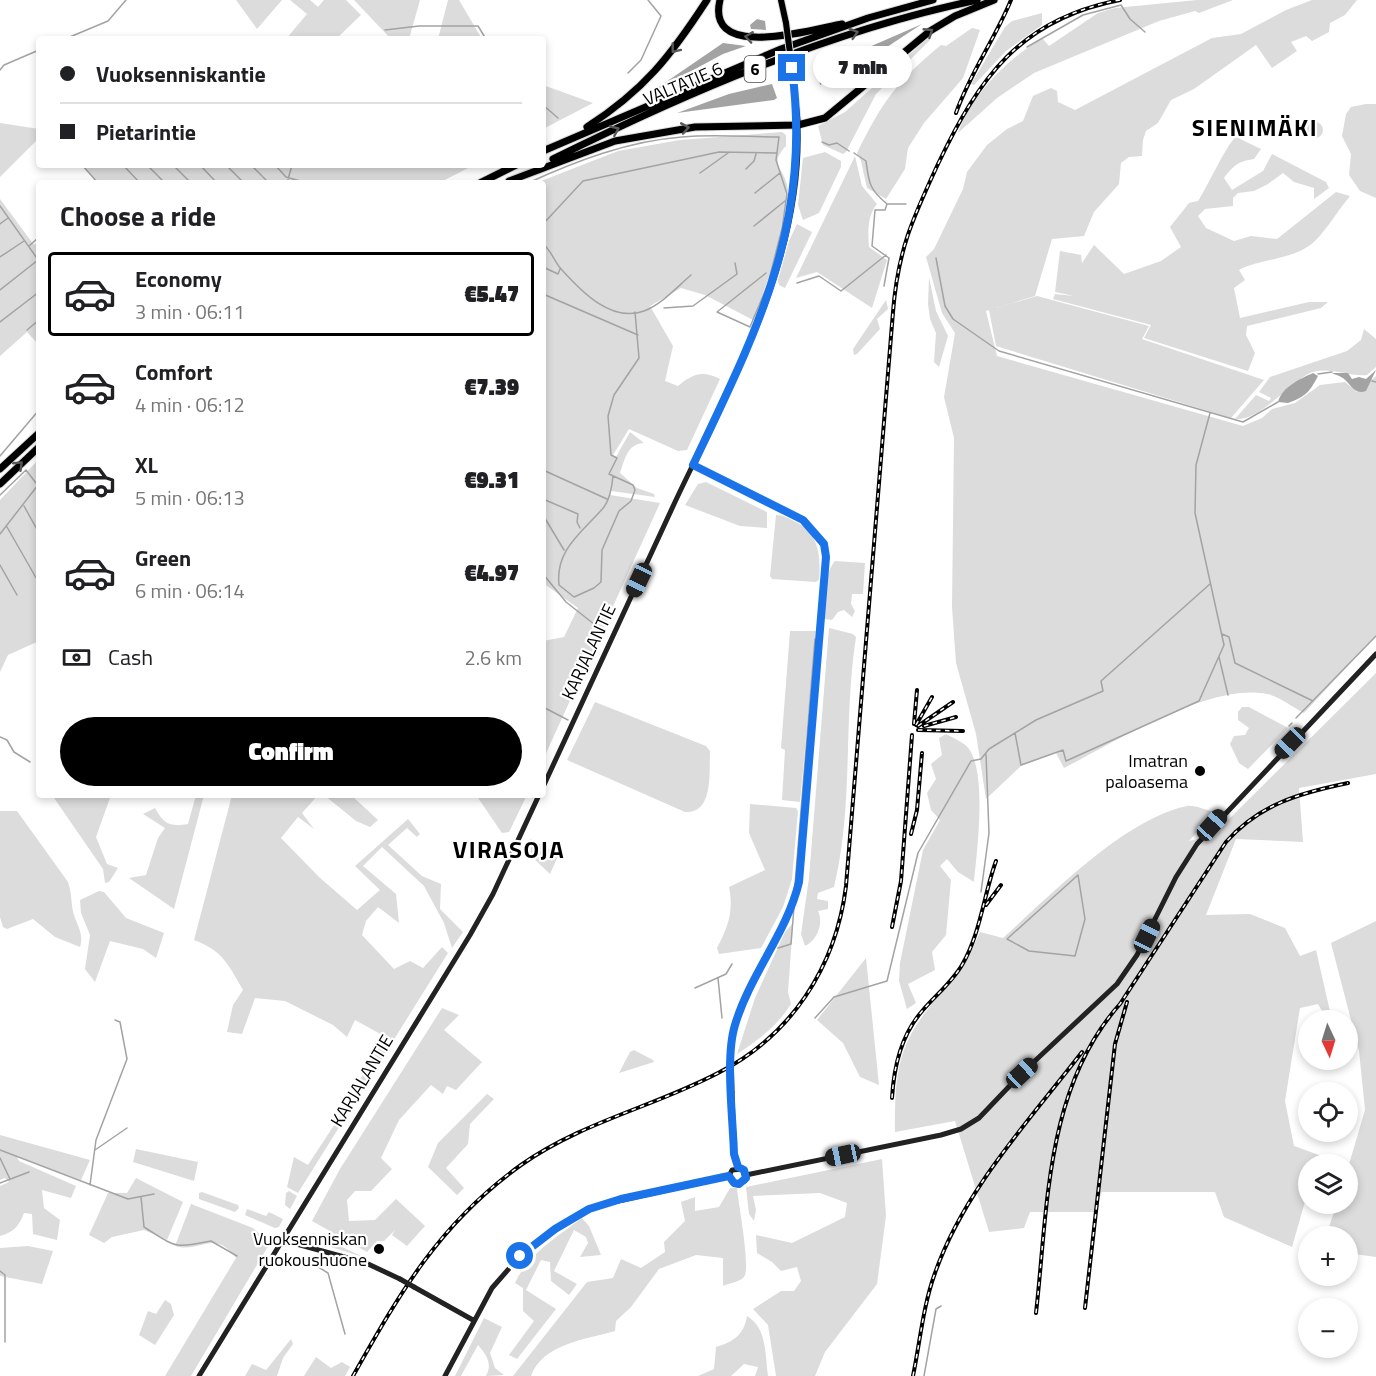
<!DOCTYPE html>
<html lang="en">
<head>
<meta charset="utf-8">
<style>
	body { margin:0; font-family:"Titillium Web",sans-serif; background:#f2f2f2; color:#202124; height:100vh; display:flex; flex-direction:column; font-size:22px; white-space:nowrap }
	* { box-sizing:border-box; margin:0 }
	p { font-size:20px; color:#757577 }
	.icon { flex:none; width:33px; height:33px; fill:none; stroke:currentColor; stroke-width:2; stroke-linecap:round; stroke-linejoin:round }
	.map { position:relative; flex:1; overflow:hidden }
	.details { position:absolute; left:36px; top:180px; width:510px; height:618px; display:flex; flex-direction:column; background:#fff; border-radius:6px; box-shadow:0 3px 9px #0003 }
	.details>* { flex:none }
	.banner { position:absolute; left:36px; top:36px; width:510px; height:132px; border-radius:6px; box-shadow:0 3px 9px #0003; display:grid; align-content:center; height:132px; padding:0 24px; background:#fff }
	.needle { width:39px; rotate:176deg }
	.controls { position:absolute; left:1298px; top:1010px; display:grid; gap:12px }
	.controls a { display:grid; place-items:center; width:60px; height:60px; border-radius:50%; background:#fff; box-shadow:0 3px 9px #0003; font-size:30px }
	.end { position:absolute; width:27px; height:27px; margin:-14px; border:8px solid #1a73e8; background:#fff; box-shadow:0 0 0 3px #fff }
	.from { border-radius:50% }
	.bubble { position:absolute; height:42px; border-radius:21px; background:#fff; box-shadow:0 3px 9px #0003; font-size:20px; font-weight:800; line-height:42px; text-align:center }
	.car { position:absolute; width:18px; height:36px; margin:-18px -9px; border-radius:8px; box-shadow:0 0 4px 2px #0007; background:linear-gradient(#222 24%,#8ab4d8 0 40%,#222 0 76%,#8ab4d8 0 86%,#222 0) }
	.banner b { display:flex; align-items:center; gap:21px; height:57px; font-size:22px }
	.banner b+b { border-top:2px solid #e0e0e0 }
	.banner i { width:15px; height:15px; background:#202124 }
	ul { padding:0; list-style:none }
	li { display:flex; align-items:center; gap:18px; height:84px; margin:0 12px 9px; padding:0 12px; border:3px solid transparent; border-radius:6px }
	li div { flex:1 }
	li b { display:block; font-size:22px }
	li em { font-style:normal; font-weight:800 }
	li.active { border-color:#000 }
	li>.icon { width:54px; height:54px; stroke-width:1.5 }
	h2 { padding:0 24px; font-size:27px; line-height:72px }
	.pay { display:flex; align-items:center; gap:15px; height:66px; padding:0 24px; font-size:22px }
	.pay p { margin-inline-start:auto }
	.primary-button { display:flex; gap:12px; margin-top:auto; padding:12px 24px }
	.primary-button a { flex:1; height:69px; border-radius:36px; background:#000; color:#fff; font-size:24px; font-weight:800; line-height:69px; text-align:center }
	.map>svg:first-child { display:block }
	.green { fill:#dcdcdc }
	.water { fill:#a3a3a3 }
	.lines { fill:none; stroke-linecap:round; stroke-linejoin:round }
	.stream { stroke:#a3a3a3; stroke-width:1.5 }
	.primary-casing { stroke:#dbdbdb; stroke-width:8 }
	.highway-casing { stroke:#dbdbdb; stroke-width:9 }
	.secondary { stroke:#222; stroke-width:5 }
	.primary { stroke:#000; stroke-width:6 }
	.highway { stroke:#000; stroke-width:7 }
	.rail-casing { stroke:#000; stroke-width:4 }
	.rail { stroke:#fff; stroke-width:1.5; stroke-dasharray:4.5; stroke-linecap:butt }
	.primary-bridge-casing { stroke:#dbdbdb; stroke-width:8; stroke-linecap:butt }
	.secondary-bridge { stroke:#222; stroke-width:5 }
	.primary-bridge { stroke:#000; stroke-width:6 }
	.oneway { stroke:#595959 }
	.route { stroke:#1a73e8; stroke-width:8 }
	.poi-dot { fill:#000; stroke:#fff; stroke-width:2 }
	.labels { text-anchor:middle; stroke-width:4.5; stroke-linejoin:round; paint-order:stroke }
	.shield { fill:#fff; stroke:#4c4c4c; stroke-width:1.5 }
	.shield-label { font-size:16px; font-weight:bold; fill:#000 }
	.street-label { font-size:18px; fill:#000; stroke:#fff }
	.poi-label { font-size:18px; fill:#000; stroke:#fff; text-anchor:end }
	.district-label { font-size:24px; font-weight:bold; letter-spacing:1.5px; fill:#000; stroke:#fff }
</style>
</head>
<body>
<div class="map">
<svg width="1376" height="1376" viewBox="0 0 1376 1376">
	<rect width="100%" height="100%" fill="#fff"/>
	<path class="green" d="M236,0H282L257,29Z
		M290,0H310L318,7L324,0H346L361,15L336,39H286L307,14Z
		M354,0H420L409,39H391Z
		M448,0H459L482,39H438Z
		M1197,0H1233L1199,13L1195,11L1159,21L1034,73L997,98L958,133C972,94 1007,60 1042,38L1049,46L1098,13L1115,8Z
		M1312,0H1357L1345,15L1330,23L1329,32L1312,41L1306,36L1291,42L1297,51L1272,68L1256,45L1194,89L1171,100L1158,123L1146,131L1143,140L1142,156L1129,157L1121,163L1119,184L1094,212L1084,236L1052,239L1035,296L986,311L997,356L1243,426L1262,418L1272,409L1295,403L1320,385L1345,382L1357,392L1376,376V636L1304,713C1292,707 1279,696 1267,694C1210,682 1115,742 1064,768L1056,753L1021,766L986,799L976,734L956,663L952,607L954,438L944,397L955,333L942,313L926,257L934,249L963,189L967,172L987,145L1007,129L1023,121L1033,96L1051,88L1057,91L1058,102L1075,110L1212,38L1241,34L1286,10Z
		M1042,13V25L1006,51L974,85L971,84L1005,27L1012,21Z
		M972,28L980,30L963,78L924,123L908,148L905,169L886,199L867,188L861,161L857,153C882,102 897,81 941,45L946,46Z
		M928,38L930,40L876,94L846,152L843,154L823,145L818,126L845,112Z
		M543,85L593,103L543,129Z
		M1366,104H1376V198L1360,191L1349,175L1351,154L1342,136L1346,114L1351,107Z
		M1307 130a8 8 0 1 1 16 0a8 8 0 1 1-16 0Z
		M0,123L39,129V138L0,177Z
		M782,132L786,135V146C767,166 786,168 788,190L774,264L753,320L705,295L681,288L650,306L673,346L665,381L678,386C693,374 702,370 720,379L687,450L678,451L629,429L613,455L616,457L630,432L644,443C627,444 625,459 620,473L637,488L654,494L655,497L611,491L610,495L660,503L543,760V641L564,637L578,608L543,583V183H536L618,151L680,140Z
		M1236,137L1261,149L1254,159C1238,161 1233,166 1224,178L1232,190L1263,171L1272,154L1326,182L1329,188L1314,199V188L1294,182L1283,173L1268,184L1254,191L1238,193L1233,198V206L1205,209L1198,216L1206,228L1234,241L1251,236L1277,239L1336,192L1350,196C1339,209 1327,229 1315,241C1295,260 1262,258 1239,270L1245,280L1234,288L1240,318L1309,302H1328L1321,308L1247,326L1246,335L1255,353L1248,371L1144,338L1151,325L1053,299L1055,294L1074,296L1055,292L1060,251L1081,255L1082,263L1094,245L1124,274L1161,261L1181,247L1170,227L1189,203L1198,201C1207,188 1227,143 1236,137Z
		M825,152L841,161V167L819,213L803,220L798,205L803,158Z
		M855,156L862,186L877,204C867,216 868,233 869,247L887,260L872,308L817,272L796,278Z
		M83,165H474L439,183H98Z
		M0,199L34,245L39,240V345L27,332L0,356Z
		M797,224L812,232L785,288L779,285L778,280L789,241Z
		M929,277L936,311L948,336L939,367L934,362L936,333L930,319L928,304Z
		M1037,296L1149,326L1142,339L1264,380L1231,418L996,346L989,310Z
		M886,300L888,309L877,319L880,329L857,354L854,355L853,349Z
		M1364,329L1376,339V367L1367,375C1348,377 1326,365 1308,374C1286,386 1260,421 1235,419L1256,395L1269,401L1271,398L1259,392L1270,377L1347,351L1361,340Z
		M39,459V641L8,655L0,672V500Z
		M706,482L767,512V528L740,526L685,505L698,484Z
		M776,515C783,515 788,518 794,521C819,533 821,555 819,580L816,582L772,579L770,576Z
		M835,561L865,563L863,594H852L851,604L855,611L852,617L844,610L838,612L832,620L825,619C826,601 823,575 835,561Z
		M829,628L853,634L856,637C843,719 854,805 834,887L818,893L817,899L828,901V909L818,911C824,923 817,941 805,946L801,934L809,878Z
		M790,631H816L800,802L782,800L785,750L781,748Z
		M1376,673V774L1299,788L1303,842L1236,839L1206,915L1250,914L1285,928L1300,956L1316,950L1332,1020H1327L1318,1004L1300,1008L1285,1101L1294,1146L1319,1155L1316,1164H1308V1191L1292,1247L1224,1217L1215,1192H1102L1094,1212H1030L1024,1228L989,1232L955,1121L895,1132C895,1084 895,1049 928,1009C949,981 966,965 980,932L1003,938C1050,896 1124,819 1187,806C1195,805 1206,810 1214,812L1189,841L1213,835Z
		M595,702L706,746L710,751C709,771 714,814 685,812L567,760Z
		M1242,707H1249L1288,728L1248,769L1239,763L1230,744L1234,736L1245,735L1249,728L1238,720V712Z
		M946,734C953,738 964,742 969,749C987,774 977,851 974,882L958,872L947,859L940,866L951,880L946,935L932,952L935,970L908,984L916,1003L907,1009L899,981L900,963L923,850L940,820L931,810L927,793L936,779L931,764L942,755L939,738Z
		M52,795H111L96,837L107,864L118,868L109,882L105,883L103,869Z
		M196,795H204L174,909L129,878L146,875L158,838L165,828L143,814L155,808C164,824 169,827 188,824Z
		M232,795H318L302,813L314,829L298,817L281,838L319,877L357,910L380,890L355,866L408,819L420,834L417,837L407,828L388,845L422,876L441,884L440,909L463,932L452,948L444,923L424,886L382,847L363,866L396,894L399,923L378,907L366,921L362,935L394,969L410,961L423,968L442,947L448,953L298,1193L287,1187L294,1157L308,1165L340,1116L384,1036L355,1020L347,1037L333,1025L285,1001L255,998L242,1034L227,1032L233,1005L243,990C228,964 223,951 194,940Z
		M324,795H351L378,820L370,827L356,821Z
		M476,795H527L509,832L502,833Z
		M750,804L796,808L798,811L792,879L783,907L761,948L719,954L717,948C728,927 734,911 729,887L765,870L749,833Z
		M0,811H17L68,882C71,891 71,896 72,905C73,922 85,930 80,947L55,937L33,919L7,929L3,927L0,917Z
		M530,839L559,854L550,874L531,856Z
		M99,891L104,892L126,918L164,933L156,958L143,949L110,941L95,982L85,969L90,935L81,913L80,900Z
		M1376,921V1257L1347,1253V1236H1326L1337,1203H1347V1171L1365,1110L1359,1051L1331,943Z
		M793,923L788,992L791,1004C777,1026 759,1040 737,1054L755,998L785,932Z
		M866,958L879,1085L860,1077L843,1043L817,1020Z
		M442,1008L459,1015L444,1030L482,1062L456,1090L447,1086L443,1094L431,1085L399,1120L381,1158L392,1169L371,1191H355L347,1200L349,1221L375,1220L396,1199L425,1226L407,1246L392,1235L395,1230L384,1241H377L367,1252L312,1221L340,1169Z
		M634,1050L653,1060L654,1062L619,1073L630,1052Z
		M487,1094L494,1099L470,1124L468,1144L446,1168L464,1188L457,1195L428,1167L438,1143Z
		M0,1135L90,1160L81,1180L17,1157L19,1161L76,1186L71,1198L42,1190L44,1208L60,1220L57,1240L33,1234L32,1214L24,1213C19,1226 14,1232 0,1236V1186L9,1182L5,1178L0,1180Z
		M136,1149L198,1162L194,1181L133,1162Z
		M882,1159L886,1216L877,1284L825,1352L815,1376H776L768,1325L753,1309L781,1291H794L801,1281L797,1267L781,1271L772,1262L757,1253L756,1235L792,1243L845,1217L847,1203L820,1193L753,1196L756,1210L754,1221L749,1214L746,1187Z
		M136,1178L183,1202L167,1240L144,1230L112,1237L104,1243L89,1235L108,1193H127Z
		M730,1188H737C738,1202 751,1268 744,1277C740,1282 729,1283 723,1286V1258L696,1255L659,1269L631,1307L616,1321L615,1331C587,1339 542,1344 531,1376H513L587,1282L613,1278L621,1259L641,1268L665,1252L664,1242L685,1221L681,1202L695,1197V1211L719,1207Z
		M289,1191L297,1196L290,1209L285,1205L286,1193Z
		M202,1192L238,1205L239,1208L235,1212L199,1199V1193Z
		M191,1204L253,1228L270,1243L191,1376H165L236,1258C213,1228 201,1254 175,1246Z
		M247,1209L266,1216L269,1212L283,1219L279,1227L275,1228L245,1215Z
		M582,1218L589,1226L601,1255L580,1257L588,1243L586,1237L574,1230L554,1271L577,1284L569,1295L551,1281L550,1262L541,1260L526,1290L556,1309L517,1359L509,1355L534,1321L523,1311V1288L515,1283C528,1254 557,1237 582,1218Z
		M313,1233L363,1257L318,1243L310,1237Z
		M28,1246L53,1251L42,1284L0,1276V1248Z
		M165,1300L171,1304L174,1315L155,1345L139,1335L148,1311L156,1314Z
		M747,1316C767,1328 765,1354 768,1376H755L758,1367L744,1364L731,1376H698L714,1369L716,1347C733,1342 744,1335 747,1316Z
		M484,1318L502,1327L490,1353L495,1368L504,1375L486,1376C493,1364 486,1354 478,1345L461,1376H455Z
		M291,1339L293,1344L283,1358L277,1376H245L252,1364L266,1370Z
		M316,1357L331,1368L342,1362L350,1367L345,1376H304Z"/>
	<path class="water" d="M757,19L765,21L766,30L751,29L750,25Z
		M922,24L861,64L820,85L817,66L844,58Z
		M723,43L746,46L723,54L647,95Z
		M772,84L777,98L774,100L677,113L729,94Z
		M1376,370L1366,391C1353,396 1351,382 1341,377C1338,375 1335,375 1332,373H1348L1352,379L1359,377L1366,379Z
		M1313,373L1318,376C1310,391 1307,396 1288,403L1278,402C1282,387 1300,379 1313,373Z"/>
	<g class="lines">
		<path class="stream" d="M385,30L419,26H478L486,39
			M65,39L108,21L126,0
			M1027,47L1083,15L1121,5L1130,19L1145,32
			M0,70L4,65L39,50
			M628,73L641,60L661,16L648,0
			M543,105L558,118
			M822,142L829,145L837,143L849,151
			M854,153L866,161C869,183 869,189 887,204H906
			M82,165L98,183
			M123,165L140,183
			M147,165L165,183
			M173,165L191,183
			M200,165L217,183
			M226,165L244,183
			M251,165L269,183
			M275,165L286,177L307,183
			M746,169L754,161L756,154
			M700,173L728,153
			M287,183L292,165
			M528,183C576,161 628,141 682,137C714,134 747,137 779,137L776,160L787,194L782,228L768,284L750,327L717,312L766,273
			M755,193L780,173
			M0,206L39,261
			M0,224L8,218
			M543,224L583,181L719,152L776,153
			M754,226L785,201
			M543,244C552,251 554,262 562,270C581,291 611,323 644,311C662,304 677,287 691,275
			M29,246L39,237
			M0,257L24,241
			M936,258L945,306L953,319L999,351L1243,422L1278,402
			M543,267L558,274L560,269
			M797,283L819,276L841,291L886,255
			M884,286L889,258L872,246L875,210H885L887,204
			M0,290L38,260
			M543,294L638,335
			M664,308L693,306L737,274L735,263
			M0,322L39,292
			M27,330L39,320
			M38,343L39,342
			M1318,374L1332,372
			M1372,381L1376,382
			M0,456L39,410
			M543,470L607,499
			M613,476C612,487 610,499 604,507C583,532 555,549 559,585L574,597L594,588L601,582L602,550L619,511L631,501L635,490L633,485L609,474L617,458L611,455L608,416L614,395L639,358L635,312
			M0,495L26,470L39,487
			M543,499L578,514L577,522L580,528
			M24,506L39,533
			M543,515L564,550
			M7,527L39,583
			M0,534L38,485
			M0,565L17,595
			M543,574L566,602L599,628
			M1222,634L1229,637L1235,663L1313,701
			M1219,657L1228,695
			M543,707L568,720
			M1296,718L1376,636
			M1289,726L1292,723
			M1015,733L1021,765L1063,750L1066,761L1199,701L1224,645L1195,513L1196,465L1210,413
			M0,737L7,740L14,752L30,762
			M1078,875L1085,919L1075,956L1029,951L1007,939Z
			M795,884L815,639
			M981,892L989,833L986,754
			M778,948L791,944L794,907
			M718,978L722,1018
			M695,988L726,974L732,964
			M815,1018L834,997L887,981L918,853L971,761L981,759L989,749L1036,720L1103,691L1101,681L1210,584
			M0,1150L128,1199L154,1194
			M95,1150L127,1128
			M0,1158L10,1179
			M0,1183L29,1172
			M90,1185L96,1140L127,1059L120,1022L115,1020
			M141,1197L144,1227C176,1247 173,1249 211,1241L237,1256
			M315,1265L328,1273L345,1334
			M0,1271L5,1275V1342
			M924,1376L936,1309L941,1306"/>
		<g class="primary-casing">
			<path id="primary" d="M781,0L786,23
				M792,68L798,125"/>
		</g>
		<g class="highway-casing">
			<path id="highway" d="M720,0C705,62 814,29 842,24
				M587,127C644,90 670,57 707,0
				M543,151L781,49L868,18L933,0
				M553,159C688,92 830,31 977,0
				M509,181L615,141L695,127L798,125L825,118L930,31L955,16L994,0
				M480,183L516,165
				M0,469L39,433
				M0,484L39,447"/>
		</g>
		<path class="secondary" d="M693,465L803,520L824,544L826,557L799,881C786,939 736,989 731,1047
			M543,787C587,692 631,597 675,502C731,383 803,261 798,125
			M732,1092L734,1154L738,1167
			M746,1175L941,1135L961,1129L979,1118L1022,1073L1117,984L1137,955L1176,877L1197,844L1376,654
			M729,1176L734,1183L739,1184L745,1181L746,1175
			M729,1176L732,1170L743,1169L746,1175
			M282,1240L366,1263L400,1279
			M414,1287L473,1320
			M199,1376L470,935L493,894L539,795
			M445,1376L492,1288L520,1256L543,1238L579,1214L605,1204L729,1176"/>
		<use href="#primary" class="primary"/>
		<use href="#highway" class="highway"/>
		<g class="rail-casing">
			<path id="rail" d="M956,113C970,73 995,39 1011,0
				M914,724L917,690
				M916,725L932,697
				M918,726L953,702
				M924,726L956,717
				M918,730L963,731
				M911,834L917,810L922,753
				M986,905L1001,885
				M892,927L901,881L912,735
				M892,1098C894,1066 901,1035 923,1010C936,995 952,982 962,965C980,935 984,894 996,861
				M1085,1308L1115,1044L1127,1002
				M1036,1313C1048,1208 1045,1088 1120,1004L1226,842C1260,804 1300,793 1348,783
				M353,1376C401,1291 440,1223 521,1165C582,1122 653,1107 718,1073C791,1036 836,967 846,886L893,312C898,250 912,220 938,164C979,78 1020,19 1120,0
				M913,1376C920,1342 923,1306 935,1273C964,1190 1029,1121 1082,1052"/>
		</g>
		<use href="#rail" class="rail"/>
		<g class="primary-bridge-casing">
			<path id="primary-bridge" d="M786,23L792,68"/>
		</g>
		<path class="secondary-bridge" d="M731,1047L732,1092
			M400,1279L414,1287"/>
		<use href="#primary-bridge" class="primary-bridge"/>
	</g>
	<defs><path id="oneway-chevron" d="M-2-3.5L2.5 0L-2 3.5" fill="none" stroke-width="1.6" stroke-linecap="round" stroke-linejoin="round" transform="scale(1.5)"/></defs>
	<g class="oneway">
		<use href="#oneway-chevron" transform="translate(929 32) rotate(-33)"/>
		<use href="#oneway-chevron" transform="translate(854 33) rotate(-17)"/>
		<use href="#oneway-chevron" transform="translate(749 37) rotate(-172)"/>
		<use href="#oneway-chevron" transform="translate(675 49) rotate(128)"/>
		<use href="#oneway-chevron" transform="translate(685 128) rotate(-10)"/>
		<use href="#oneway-chevron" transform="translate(615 130) rotate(-23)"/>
		<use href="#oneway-chevron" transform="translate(19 465) rotate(-44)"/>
	</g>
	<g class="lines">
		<path class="route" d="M520,1256L555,1229L589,1209L621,1199L724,1177L729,1176L734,1183L739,1184L746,1178L744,1170L738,1167L734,1154C733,1118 725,1057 735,1025C750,974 787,933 799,882L826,557L824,544L803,520L693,465C758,328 812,225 792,68"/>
	</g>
	<g class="poi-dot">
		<circle cx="1200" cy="771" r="6"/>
		<circle cx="379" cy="1249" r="6"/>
	</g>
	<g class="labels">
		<rect class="shield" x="744.5" y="56" width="21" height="26" rx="4.5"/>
		<g class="shield-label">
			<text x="755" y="75">6</text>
		</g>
		<g class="street-label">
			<text transform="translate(683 84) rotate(-23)" y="6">VALTATIE 6</text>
			<text transform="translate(589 652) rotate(-65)" y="6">KARJALANTIE</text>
			<text transform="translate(362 1081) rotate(-59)" y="6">KARJALANTIE</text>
		</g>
		<g class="poi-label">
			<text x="1188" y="767">Imatran<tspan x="1188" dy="21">paloasema</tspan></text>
			<text x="367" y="1245">Vuoksenniskan<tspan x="367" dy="21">ruokoushuone</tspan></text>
		</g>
		<g class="district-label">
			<text x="1255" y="136">SIENIMÄKI</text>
			<text x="509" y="858">VIRASOJA</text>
		</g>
	</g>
</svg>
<div class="controls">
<a><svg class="needle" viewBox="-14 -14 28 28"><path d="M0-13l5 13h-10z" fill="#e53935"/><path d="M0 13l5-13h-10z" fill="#757577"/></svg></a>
<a><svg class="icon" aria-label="locate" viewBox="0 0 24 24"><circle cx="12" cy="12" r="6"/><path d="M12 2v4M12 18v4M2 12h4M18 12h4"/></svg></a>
<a><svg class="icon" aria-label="layers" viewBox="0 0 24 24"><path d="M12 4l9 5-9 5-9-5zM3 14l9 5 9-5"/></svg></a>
<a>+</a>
<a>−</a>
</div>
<i class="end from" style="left:520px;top:1256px"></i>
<i class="end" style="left:792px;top:68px"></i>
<div class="bubble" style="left:813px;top:46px;width:99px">7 min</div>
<i class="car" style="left:639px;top:580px;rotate:205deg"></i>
<i class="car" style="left:1290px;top:743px;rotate:224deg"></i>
<i class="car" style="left:1212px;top:825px;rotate:42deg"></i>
<i class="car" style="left:1147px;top:936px;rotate:26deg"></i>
<i class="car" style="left:1022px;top:1073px;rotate:47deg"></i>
<i class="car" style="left:843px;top:1155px;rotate:258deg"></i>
<div class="banner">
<b><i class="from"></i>Vuoksenniskantie</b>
<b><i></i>Pietarintie</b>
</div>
<section class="details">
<h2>Choose a ride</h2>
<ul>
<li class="active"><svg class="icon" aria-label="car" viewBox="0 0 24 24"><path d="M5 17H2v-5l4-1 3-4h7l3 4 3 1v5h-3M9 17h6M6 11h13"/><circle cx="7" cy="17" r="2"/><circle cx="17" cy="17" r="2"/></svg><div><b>Economy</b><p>3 min · 06:11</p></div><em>€5.47</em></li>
<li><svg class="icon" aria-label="car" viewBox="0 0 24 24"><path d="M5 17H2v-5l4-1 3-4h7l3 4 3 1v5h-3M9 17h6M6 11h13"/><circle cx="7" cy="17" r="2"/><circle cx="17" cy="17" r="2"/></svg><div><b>Comfort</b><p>4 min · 06:12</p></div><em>€7.39</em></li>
<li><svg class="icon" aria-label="car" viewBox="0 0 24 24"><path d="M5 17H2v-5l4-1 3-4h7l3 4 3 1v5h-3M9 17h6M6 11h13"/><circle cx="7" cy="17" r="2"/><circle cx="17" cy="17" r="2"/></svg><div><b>XL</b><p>5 min · 06:13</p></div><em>€9.31</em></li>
<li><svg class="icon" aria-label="car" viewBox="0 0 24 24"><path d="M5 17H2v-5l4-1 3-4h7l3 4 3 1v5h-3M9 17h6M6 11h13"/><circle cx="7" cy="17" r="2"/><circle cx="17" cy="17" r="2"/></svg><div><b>Green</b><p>6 min · 06:14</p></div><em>€4.97</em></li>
</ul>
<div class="pay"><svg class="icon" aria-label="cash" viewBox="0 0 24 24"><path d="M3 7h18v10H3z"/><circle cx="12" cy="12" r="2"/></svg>Cash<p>2.6 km</p></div>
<div class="primary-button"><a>Confirm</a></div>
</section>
</div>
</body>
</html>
